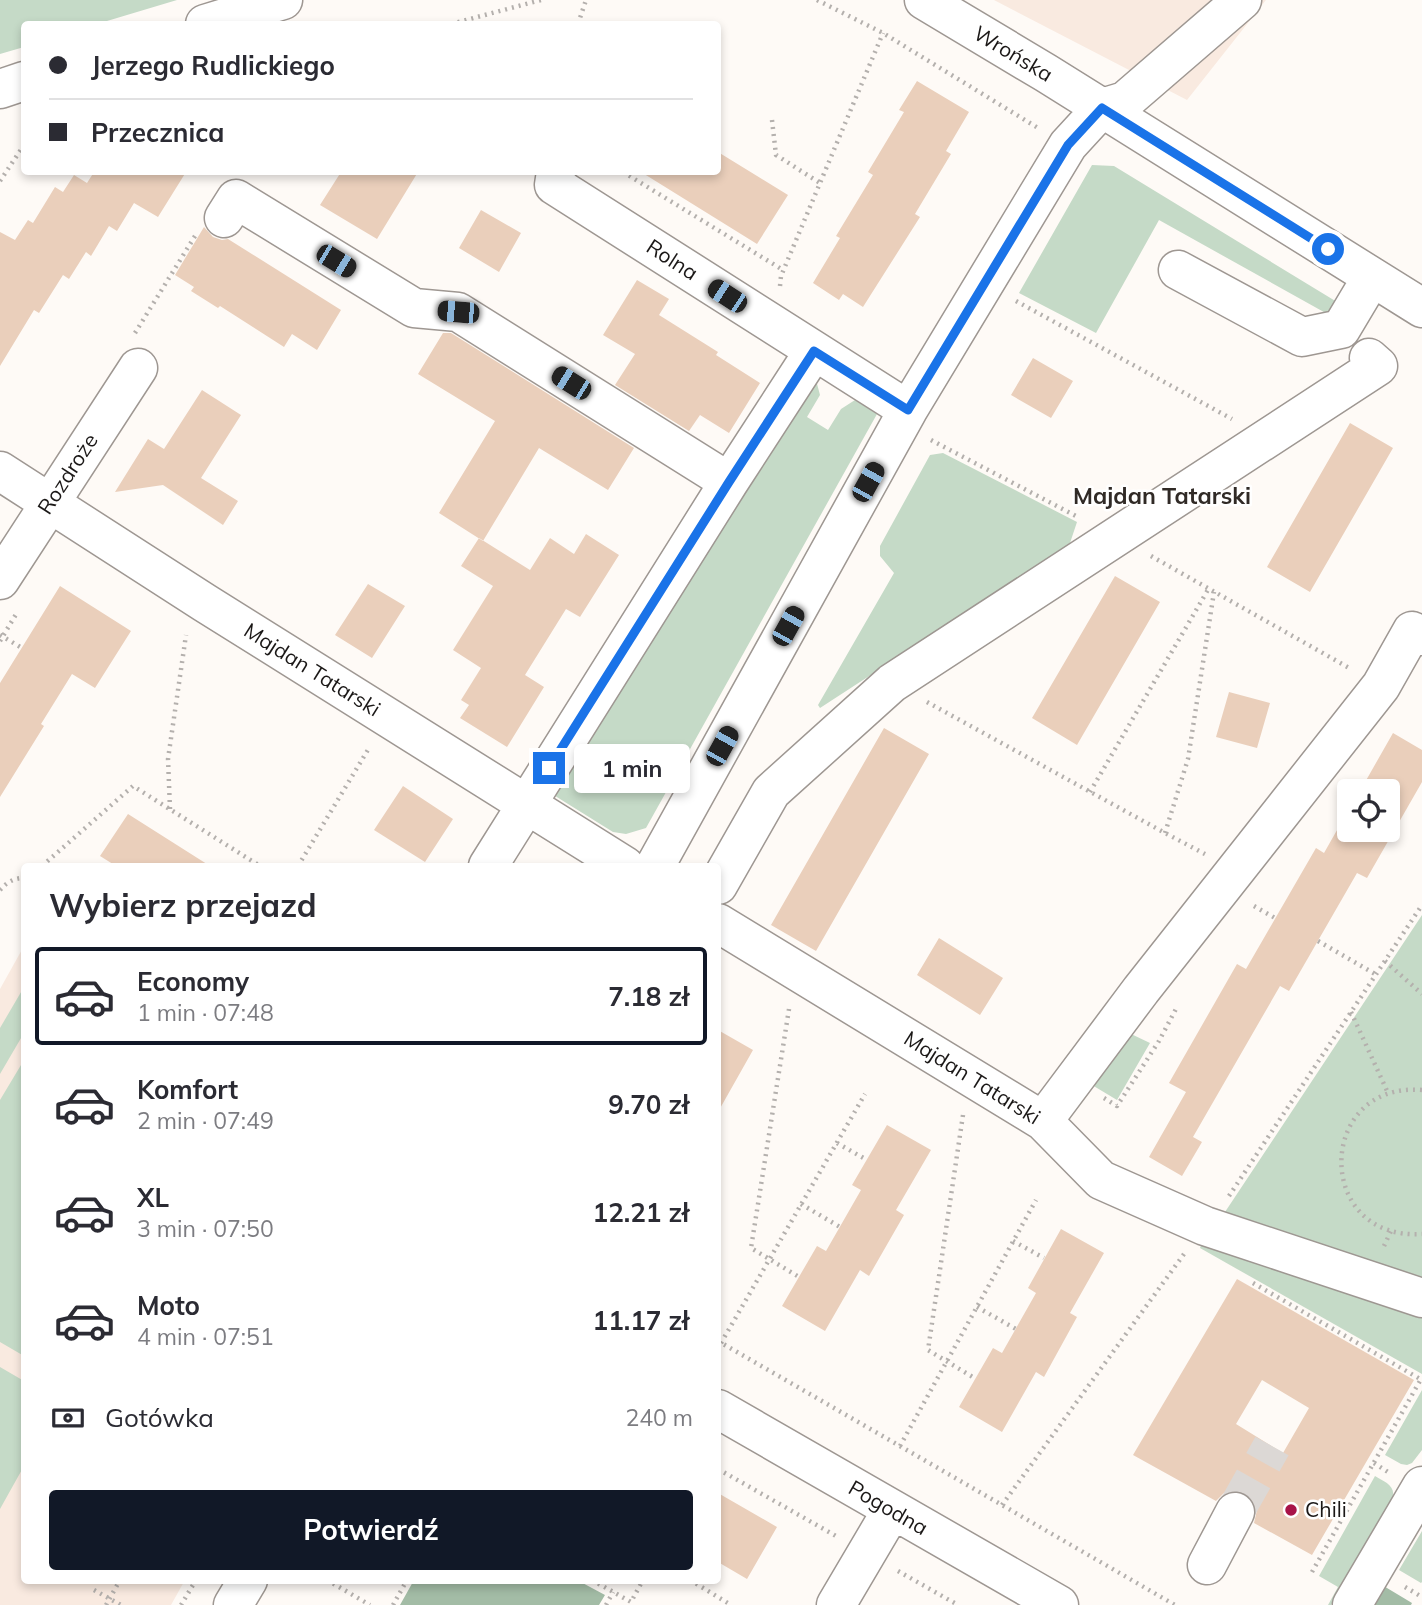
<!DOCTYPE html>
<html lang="pl">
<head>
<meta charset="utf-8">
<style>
	body { margin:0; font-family:Mulish,sans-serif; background:#f2f2f3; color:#2b2b33; height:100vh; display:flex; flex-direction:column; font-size:26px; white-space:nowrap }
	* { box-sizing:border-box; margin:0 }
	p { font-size:23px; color:#7c7c81 }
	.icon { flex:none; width:38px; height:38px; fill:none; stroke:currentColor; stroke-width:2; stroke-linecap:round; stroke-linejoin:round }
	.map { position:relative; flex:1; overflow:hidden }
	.details { position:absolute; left:21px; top:863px; width:700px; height:721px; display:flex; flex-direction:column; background:#fff; border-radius:7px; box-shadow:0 4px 10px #0003 }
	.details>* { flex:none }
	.guide { position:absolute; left:21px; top:21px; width:700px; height:154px; border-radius:7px; box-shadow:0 4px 10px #0003; display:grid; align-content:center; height:154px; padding:0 28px; background:#fff }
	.fabs { position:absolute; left:1337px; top:779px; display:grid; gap:14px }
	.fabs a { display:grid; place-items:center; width:63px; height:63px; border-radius:7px; background:#fff; box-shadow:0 4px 10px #0003; font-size:35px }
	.end { position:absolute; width:32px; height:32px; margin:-16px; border:9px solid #1a73e8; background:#fff; box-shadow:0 0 0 4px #fff }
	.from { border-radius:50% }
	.bubble { position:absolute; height:49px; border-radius:7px; background:#fff; box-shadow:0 4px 10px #0003; font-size:23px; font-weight:700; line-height:49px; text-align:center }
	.car { position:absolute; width:21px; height:42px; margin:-21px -10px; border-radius:9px; box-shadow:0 0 5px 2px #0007; background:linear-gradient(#222 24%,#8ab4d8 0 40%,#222 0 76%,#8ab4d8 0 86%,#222 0) }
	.guide b { display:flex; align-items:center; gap:24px; height:66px; font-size:26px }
	.guide b+b { border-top:2px solid #e1e1e2 }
	.guide i { width:18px; height:18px; background:#2b2b33 }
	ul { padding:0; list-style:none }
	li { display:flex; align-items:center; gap:21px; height:98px; margin:0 14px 10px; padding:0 14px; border:4px solid transparent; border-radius:7px }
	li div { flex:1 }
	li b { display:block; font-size:26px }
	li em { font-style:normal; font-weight:700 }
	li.current { border-color:#111827 }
	li>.icon { width:63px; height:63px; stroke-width:1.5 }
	h2 { padding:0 28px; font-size:32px; line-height:84px }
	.pay { display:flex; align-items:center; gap:18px; height:77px; padding:0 28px; font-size:26px }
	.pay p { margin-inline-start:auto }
	.button { display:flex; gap:14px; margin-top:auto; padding:14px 28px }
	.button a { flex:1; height:80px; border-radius:7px; background:#111827; color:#fff; font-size:28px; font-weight:700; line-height:80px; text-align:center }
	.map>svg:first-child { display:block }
	.built { fill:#f9eae0 }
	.green { fill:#c5dac7 }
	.forest { fill:#a3bca6 }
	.building { fill:#eacfbb; fill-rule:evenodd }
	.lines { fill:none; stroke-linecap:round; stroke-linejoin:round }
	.minor-tunnel { stroke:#dcd8d5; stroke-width:38; stroke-dasharray:38 19; stroke-linecap:butt }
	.minor-casing { stroke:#9e9792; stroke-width:41 }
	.path { stroke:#b4b0ad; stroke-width:4.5; stroke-dasharray:2 5; stroke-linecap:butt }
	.minor { stroke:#fff; stroke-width:38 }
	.route { stroke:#1a73e8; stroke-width:9 }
	.poi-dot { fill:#a81348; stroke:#fff; stroke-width:2.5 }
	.labels { text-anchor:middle; stroke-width:5; stroke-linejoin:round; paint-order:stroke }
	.street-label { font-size:21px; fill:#1b1817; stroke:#fff }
	.poi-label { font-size:21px; fill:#1b1817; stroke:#fff; text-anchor:start }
	.neighbourhood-label { font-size:23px; font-weight:bold; fill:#302a26; stroke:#fff }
</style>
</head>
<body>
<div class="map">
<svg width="1422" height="1605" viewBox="0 0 1422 1605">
	<rect width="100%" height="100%" fill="#fefaf6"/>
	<path class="built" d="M994,0H1266L1187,100Z
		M24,946V1580H185L171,1605H0V989Z"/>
	<path class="green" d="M0,0H177L97,24H24V47L0,54Z
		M1092,165L1114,166L1337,302L1331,316L1159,220L1096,333L1019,293Z
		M816,380L820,395L807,417L828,430L841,409L855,400L877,414L646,828L626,834L613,832L552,794Z
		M943,453L1077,522L1069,546L820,708L818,705L894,573L880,556V546L930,455Z
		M1422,915V1281L1223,1215Z
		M24,987V1033L0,1074V1028Z
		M1129,1033L1150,1043L1117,1100L1092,1085Z
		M24,1060V1356L0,1342V1100Z
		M1202,1243L1422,1318V1374L1200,1248Z
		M0,1367L24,1381V1466L0,1509Z
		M1422,1390V1450L1412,1463L1407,1465L1401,1464L1385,1455Z
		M1375,1476C1383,1481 1395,1485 1393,1496L1331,1605H1328L1338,1587L1319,1576Z
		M1422,1531V1582L1421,1583L1399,1570Z"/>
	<path class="forest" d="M414,1580H577L605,1595L599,1605H400Z
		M1382,1585L1412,1603L1411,1605H1371Z"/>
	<path class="building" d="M917,81L969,112L946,151L951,154L915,214L920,217L863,307L843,294L839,300L813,283L840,238L836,236L873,175L868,172L904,112L899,110Z
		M718,152L788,195L757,244L641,172H718Z
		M94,172H186L158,217L134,203L117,231L109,226L91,256L86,252L69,279L63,275L39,313L34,310L0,366V232L15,240L28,220L33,223L55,187L63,192L74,175L87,183Z
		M341,172H418L377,239L320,205Z
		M481,210L521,233L499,272L459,248Z
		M204,227L213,237L222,240L228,239L341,310L317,350L292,334L284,347L220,306L218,308L191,291L194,287L175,275Z
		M637,280L669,299L659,315L718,352L716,355L760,383L729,433L700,415L689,431L615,385L635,354L603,335Z
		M443,333H451L634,448L608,490L539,448L483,541L439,513L495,421L418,374Z
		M1033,358L1073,381L1051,418L1011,395Z
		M202,390L241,415L201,478L238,501L223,525L163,485L115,492L148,439L164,449Z
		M1350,423L1393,448L1310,592L1267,567Z
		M586,534L619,555L580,617L566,609L525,675L544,687L507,747L460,718L469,705L461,700L481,668L453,650L493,586L461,566L479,538L530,570L550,538L574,554Z
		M1115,576L1160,602L1077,745L1032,718Z
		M368,584L405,606L372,658L335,635Z
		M60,586L131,631L95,688L72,674L41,724L44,726L0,797V683Z
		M1229,692L1270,703L1257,748L1216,737Z
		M884,728L929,754L816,951L771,925Z
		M1393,733L1422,750V782L1367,878L1357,873L1289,991L1280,986L1193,1137L1202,1142L1182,1176L1149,1157L1186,1092L1169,1083L1237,964L1246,969L1316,848L1324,853L1349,809V830H1388V791H1360Z
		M403,786L453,819L425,862L374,830Z
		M128,814L210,866H116L100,856Z
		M939,938L1003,978L980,1015L917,975Z
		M718,1030L753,1050L718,1112Z
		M887,1125L931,1150L896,1210L904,1215L869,1276L860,1270L825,1331L782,1306L817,1246L826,1251L861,1190L852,1185Z
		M1061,1229L1104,1253L1070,1313L1077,1317L1044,1377L1036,1372L1002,1432L959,1407L993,1348L1002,1353L1036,1293L1028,1288Z
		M1237,1279L1414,1380L1312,1555L1254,1523L1257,1510L1254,1501L1246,1493L1234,1490L1224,1493L1216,1501L1133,1455ZM1262,1380L1309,1408L1283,1453L1236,1424Z
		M718,1493L777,1527L747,1579L718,1562Z"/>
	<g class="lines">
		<path class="minor-tunnel" d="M1235,1512L1272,1446"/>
		<g class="minor-casing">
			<path id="minor" d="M924,0L1046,73L1422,308
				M205,24L283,0
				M0,89L24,81
				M556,172L554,185L908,410
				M224,218L236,199L414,308L458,312L729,482
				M1178,270L1302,337L1341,329L1372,277
				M0,471L205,603L625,866
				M0,580L138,368
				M488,866L729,482L814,351
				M655,866L908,410L1068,145L1102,108L1125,101L1242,0
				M718,885L771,792L892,683L1378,366L1369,358
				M718,923L1043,1121L1101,1180L1205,1226L1422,1298
				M1043,1121L1141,990L1381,686L1412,631L1422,636
				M718,1409L1059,1605
				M1207,1565L1235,1512
				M233,1605L248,1580
				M836,1605L892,1510
				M1352,1605L1422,1486"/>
		</g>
		<path class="path" d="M817,0L883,33L1038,128
			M451,24L541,0
			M578,24L586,0
			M772,120L776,155L820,183
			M623,172L783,270
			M0,181L24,145
			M780,286L781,276L883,33
			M1016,301L1232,419
			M135,333L195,236
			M931,440L1078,517
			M1151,556L1351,669
			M0,635L22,648
			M0,641L18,611
			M927,702L1165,833L1205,854
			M1090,792L1209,588
			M170,809L168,759L186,635
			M1165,833L1188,759L1214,592
			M42,866L133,786L260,866
			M298,866L369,748
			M0,890C7,882 14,878 24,878
			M1254,906L1275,918
			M1318,941L1375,974
			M1385,961L1422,994
			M789,1009L751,1248L799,1277
			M1351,1012L1388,1093
			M1422,1090C1316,1081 1313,1241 1422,1234
			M1104,1098L1117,1106L1159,1041L1177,1007
			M963,1115L928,1350L976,1379
			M837,1143L867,1160
			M1229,1196L1422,905
			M801,1204L840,1227
			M1013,1241L1044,1258
			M1384,1246L1391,1231
			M1253,1283L1422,1380
			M977,1307L1016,1329
			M718,1341L1175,1605
			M721,1343L865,1094
			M900,1446L1036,1200
			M1374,1463L1388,1472
			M718,1469L836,1536
			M1002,1505L1184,1254
			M898,1571L958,1605
			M1312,1572L1421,1379
			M327,1580L370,1605
			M592,1580L631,1602L643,1580
			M690,1580L731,1605
			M1405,1587L1422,1597
			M94,1590L121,1605
			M106,1605L120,1580
			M181,1605L196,1580
			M393,1605L407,1580
			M606,1605L613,1592"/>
		<use href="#minor" class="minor"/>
	</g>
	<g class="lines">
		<path class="route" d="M549,768L729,482L814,351L908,410L1068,145L1102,108L1328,249"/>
	</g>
	<circle class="poi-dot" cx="1291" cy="1510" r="7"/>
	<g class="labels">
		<g class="street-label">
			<text transform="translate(1013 54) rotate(31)" y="7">Wrońska</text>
			<text transform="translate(672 260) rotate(33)" y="7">Rolna</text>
			<text transform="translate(68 474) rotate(-57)" y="7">Rozdroże</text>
			<text transform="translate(312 670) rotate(32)" y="7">Majdan Tatarski</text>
			<text transform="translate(972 1078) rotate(32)" y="7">Majdan Tatarski</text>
			<text transform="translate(888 1508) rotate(30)" y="7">Pogodna</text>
		</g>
		<g class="poi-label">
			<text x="1305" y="1517">Chili</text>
		</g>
		<g class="neighbourhood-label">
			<text x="1162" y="504">Majdan Tatarski</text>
		</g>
	</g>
</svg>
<div class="fabs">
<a><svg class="icon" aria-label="locate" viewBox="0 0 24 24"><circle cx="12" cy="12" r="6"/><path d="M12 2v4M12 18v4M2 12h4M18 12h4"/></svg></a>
</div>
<i class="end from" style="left:1328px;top:249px"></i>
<i class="end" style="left:549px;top:768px"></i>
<div class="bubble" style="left:574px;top:744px;width:116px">1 min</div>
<i class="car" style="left:336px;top:261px;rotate:121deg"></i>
<i class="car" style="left:727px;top:296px;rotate:303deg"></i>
<i class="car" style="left:458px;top:312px;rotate:275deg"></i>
<i class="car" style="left:571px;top:383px;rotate:302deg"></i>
<i class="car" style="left:868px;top:482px;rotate:29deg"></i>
<i class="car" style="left:788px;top:626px;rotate:29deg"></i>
<i class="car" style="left:722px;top:746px;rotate:29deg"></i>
<div class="guide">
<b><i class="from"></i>Jerzego Rudlickiego</b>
<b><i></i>Przecznica</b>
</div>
<section class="details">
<h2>Wybierz przejazd</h2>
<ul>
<li class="current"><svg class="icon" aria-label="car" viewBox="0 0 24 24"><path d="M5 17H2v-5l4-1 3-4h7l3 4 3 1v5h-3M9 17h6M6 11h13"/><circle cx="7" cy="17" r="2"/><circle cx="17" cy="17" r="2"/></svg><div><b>Economy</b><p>1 min · 07:48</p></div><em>7.18 zł</em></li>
<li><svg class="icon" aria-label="car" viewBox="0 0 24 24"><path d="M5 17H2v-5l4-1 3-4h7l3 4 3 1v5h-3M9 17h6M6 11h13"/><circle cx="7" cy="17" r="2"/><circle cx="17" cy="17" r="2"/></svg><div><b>Komfort</b><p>2 min · 07:49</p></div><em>9.70 zł</em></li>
<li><svg class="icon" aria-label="car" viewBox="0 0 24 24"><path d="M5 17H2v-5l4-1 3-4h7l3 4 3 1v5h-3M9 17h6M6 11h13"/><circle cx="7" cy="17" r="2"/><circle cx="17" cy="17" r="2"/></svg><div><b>XL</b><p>3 min · 07:50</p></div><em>12.21 zł</em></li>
<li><svg class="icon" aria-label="car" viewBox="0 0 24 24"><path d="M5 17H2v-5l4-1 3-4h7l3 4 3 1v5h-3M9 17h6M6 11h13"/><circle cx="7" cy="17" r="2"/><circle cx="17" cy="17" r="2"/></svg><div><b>Moto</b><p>4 min · 07:51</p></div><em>11.17 zł</em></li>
</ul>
<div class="pay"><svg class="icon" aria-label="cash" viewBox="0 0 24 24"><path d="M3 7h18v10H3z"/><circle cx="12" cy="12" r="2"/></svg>Gotówka<p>240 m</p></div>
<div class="button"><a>Potwierdź</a></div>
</section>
</div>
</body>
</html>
